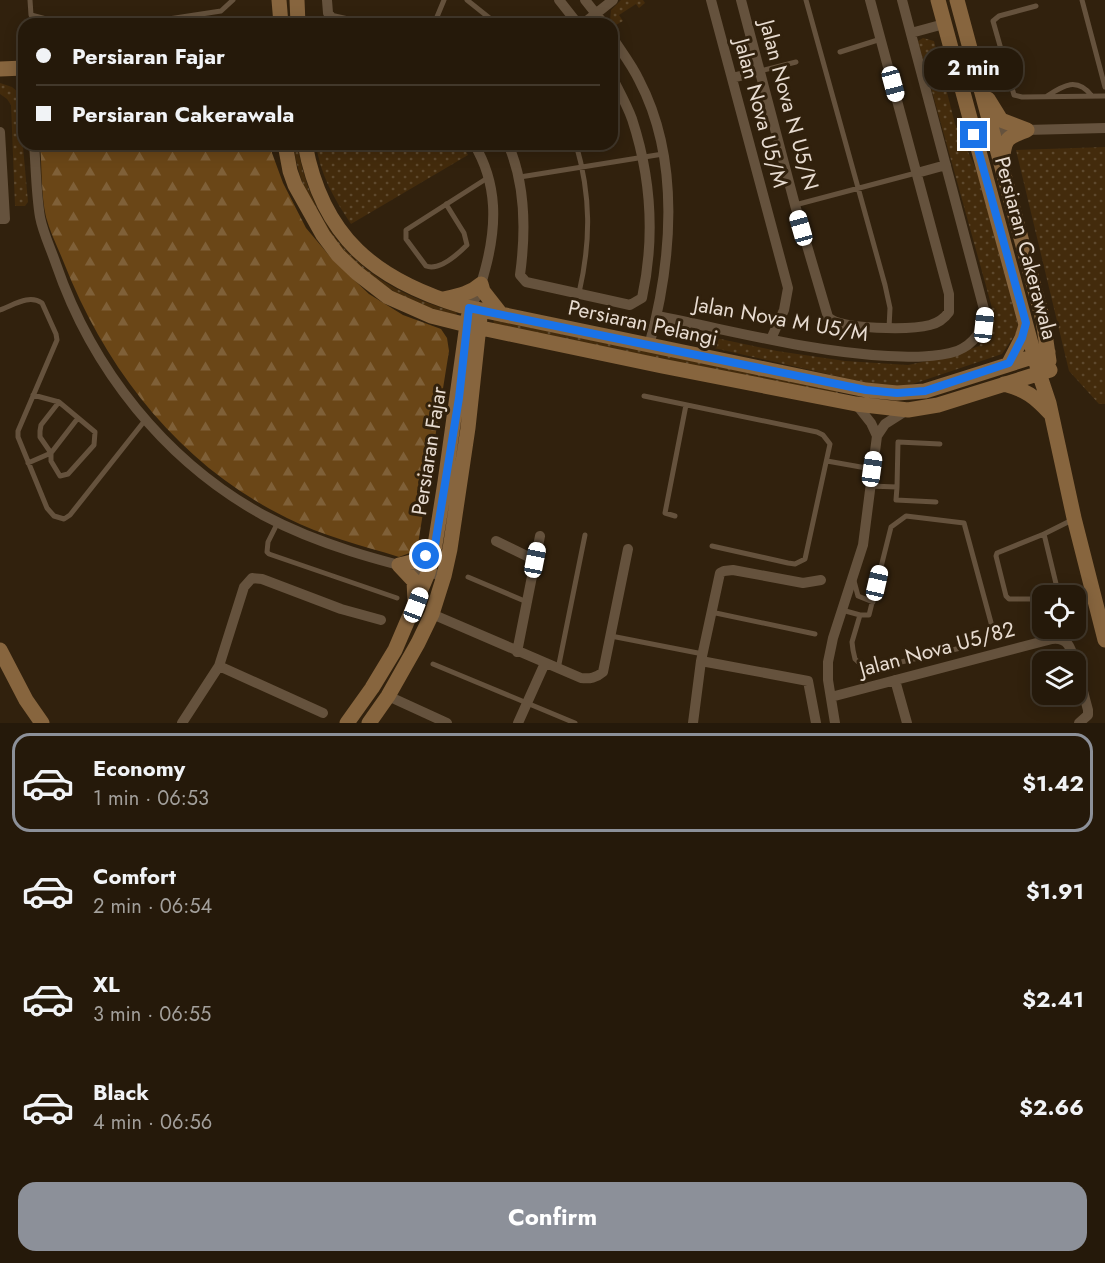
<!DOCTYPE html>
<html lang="en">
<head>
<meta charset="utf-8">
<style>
	body { margin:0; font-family:Jost,sans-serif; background:#312618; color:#f1f3f6; height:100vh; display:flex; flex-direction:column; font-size:22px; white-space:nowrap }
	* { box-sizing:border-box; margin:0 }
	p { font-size:20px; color:#a3a09c }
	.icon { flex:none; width:33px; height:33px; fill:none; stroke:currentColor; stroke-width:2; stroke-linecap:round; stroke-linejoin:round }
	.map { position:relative; height:723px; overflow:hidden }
	.panel { display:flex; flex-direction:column; background:#25190a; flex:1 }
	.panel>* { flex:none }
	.hud { position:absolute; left:18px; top:18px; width:600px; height:132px; border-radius:18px; box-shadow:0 3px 15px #0003,0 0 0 2px #42382b; display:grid; align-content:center; height:132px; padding:0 18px; background:#25190a }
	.buttons { position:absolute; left:1032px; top:585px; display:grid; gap:12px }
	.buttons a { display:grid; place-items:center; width:54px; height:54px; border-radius:12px; background:#25190a; box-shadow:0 3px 15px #0003,0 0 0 2px #42382b; font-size:30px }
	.end { position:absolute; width:27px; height:27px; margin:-14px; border:8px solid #1a73e8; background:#fff; box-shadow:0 0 0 3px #fff }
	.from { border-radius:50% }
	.bubble { position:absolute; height:42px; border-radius:18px; background:#25190a; box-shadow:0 3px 15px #0003,0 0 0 2px #42382b; font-size:20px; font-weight:700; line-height:42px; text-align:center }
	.car { position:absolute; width:18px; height:36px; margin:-18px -9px; border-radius:8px; box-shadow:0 0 4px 2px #0007; background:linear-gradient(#fff 24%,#345 0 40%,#fff 0 76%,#345 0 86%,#fff 0) }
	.hud b { display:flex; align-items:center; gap:21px; height:57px; font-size:22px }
	.hud b+b { border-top:2px solid #42382b }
	.hud i { width:15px; height:15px; background:#f1f3f6 }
	ul { padding:10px 0 0; list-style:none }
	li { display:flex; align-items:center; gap:18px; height:99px; margin:0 12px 9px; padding:0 6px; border:3px solid transparent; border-radius:18px }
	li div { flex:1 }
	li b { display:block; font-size:22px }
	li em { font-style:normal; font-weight:700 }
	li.selected { border-color:#8c9099 }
	li>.icon { width:54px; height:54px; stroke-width:1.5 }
	.button { display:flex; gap:12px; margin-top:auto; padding:12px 18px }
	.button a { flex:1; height:69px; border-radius:18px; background:#8c9099; color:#fff; font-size:24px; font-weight:700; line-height:69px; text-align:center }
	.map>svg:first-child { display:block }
	.green { fill:url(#green-dots) }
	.forest { fill:url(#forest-firs) }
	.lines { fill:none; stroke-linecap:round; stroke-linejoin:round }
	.lane { stroke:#65523d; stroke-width:5 }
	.street { stroke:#65523d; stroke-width:10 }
	.secondary { stroke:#87653e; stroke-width:15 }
	.route { stroke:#1a73e8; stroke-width:8 }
	.labels { text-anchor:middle; stroke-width:6; stroke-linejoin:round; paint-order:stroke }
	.street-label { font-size:21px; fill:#e8dcd1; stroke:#31210d }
</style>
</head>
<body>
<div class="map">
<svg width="1105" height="723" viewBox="0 0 1105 723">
	<defs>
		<pattern id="green-dots" width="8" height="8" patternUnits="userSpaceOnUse" patternTransform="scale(1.5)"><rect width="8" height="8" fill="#432b0c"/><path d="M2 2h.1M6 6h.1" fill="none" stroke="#5e492e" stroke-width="1.8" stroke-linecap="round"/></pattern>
		<pattern id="forest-firs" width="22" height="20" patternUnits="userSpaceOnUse" patternTransform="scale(1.5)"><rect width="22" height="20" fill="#6a4617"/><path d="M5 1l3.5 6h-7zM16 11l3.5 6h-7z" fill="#7f6038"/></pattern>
	</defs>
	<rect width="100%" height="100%" fill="#31210d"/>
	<path class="green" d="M621,0H643L645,3L639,8L636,4L619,15L623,21L614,26L610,20L611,10Z
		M923,38L934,41L955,124L977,171L1018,325L1016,333L1002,354L904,387L867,383L666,337L662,333L664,327L777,351L845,361L908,365L951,356L979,346L987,333L993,316L991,304L918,41Z
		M0,83L12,87L18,92L28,202L25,206H15L11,105L7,99L0,94Z
		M293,144H297C313,236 367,288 456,312L457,315C371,297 306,231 293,144Z
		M316,144H462L468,155L351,224C334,199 320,174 316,144Z
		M1105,147V404H1099L1069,371L1016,150Z
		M494,320L838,391L837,395L493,324Z"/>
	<path class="forest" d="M40,144H272V153L283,183L306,228L333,260L369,294L403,315L441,329L447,338L449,351L418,544L412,552L399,557C361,545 322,536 287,518C181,466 107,372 64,263C58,248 50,232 46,217C41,194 42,167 40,144Z"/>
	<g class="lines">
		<path class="lane" d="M30,0L31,15L50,20L69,21L162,20L221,11L233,0
			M467,0L497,24
			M806,0L885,285L890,308L889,328
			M1082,0L1105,87
			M1036,6L999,16L993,21L1014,95L1022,97L1105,96
			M434,24L444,0
			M840,52L881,39
			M760,71L796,62
			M1047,96C1064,85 1077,77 1092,96
			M576,144C591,196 591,241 579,293
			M520,177L663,154
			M446,204L464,233L467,245C458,254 439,271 426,266L406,239V230L489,177
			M795,205L916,173
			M0,310C14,305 29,294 42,303L56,334L57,340L18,431V437L47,508L54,516L64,519L70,515L146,419
			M33,395L59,402L95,432L94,445L68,474L60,476L51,461V453L40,437V431L41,425L59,402
			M644,396L817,432L823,435L830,444L805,559L795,564L788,563L712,546
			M827,461L872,469
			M28,463L51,453L78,418
			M870,486L897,487L898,442L940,444
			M897,487L896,500L936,502
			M675,516L665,513L686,405
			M906,516L964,523L993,630L982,643L867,670L855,659L853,650L852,642L860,615H869L891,527Z
			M278,522L268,542L267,552L269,554L397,598
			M468,577L527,602
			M854,581L858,596L873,602
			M1059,596L1044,534L1072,520
			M1042,599H1009L1006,596L996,556L997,553L1044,534
			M1076,600L1092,602
			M842,610L860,615
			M711,612L815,634
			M611,636L703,654
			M433,664L575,723
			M558,669L585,535"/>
		<path class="street" d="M327,0L328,13L332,18L359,24
			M559,0L578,24
			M585,0L604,24
			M711,0L788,288L784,310L771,339
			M741,0L795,205L828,317C841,330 911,330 930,325C938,323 944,319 949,312V294L870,0
			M583,24L613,0
			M911,33L944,24
			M612,37C621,51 632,65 639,80C681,160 672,261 649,346
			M732,78L760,71
			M0,132L5,219H0
			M974,135L991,131L1105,128
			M34,144C36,168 36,193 40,217C43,233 51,249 56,264C92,369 165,461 263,515C319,545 383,562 444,576
			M508,144C526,185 526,231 520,275L526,282L630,305L642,298C655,238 651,177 632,119C627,105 619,91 612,77
			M917,173L946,165
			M469,308C479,296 481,284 485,270C497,226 498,184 474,144
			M657,316C734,331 811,352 888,356C910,357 936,358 957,351C974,344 983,330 985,313L902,0
			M856,404L871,423L877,436
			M496,541L535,560
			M432,614L581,678C590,679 596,678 603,672L628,549
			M517,652L540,536
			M701,661L808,681L816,723
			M1076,665L1088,710V715L1079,723
			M219,666L323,713
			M895,680L907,723
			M388,696L447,723
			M831,697L1052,639C1068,637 1071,648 1075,662
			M182,723L219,666L244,587L252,578L262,579L341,609L381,620
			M518,723L545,663
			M693,723L701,661L720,573L724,571L733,570L803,583L821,580
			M835,723L828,680V662L833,638L863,545L877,436L885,424L907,410"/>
		<path class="secondary" d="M279,0L281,24
			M297,0L298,24
			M938,0L1039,373L1049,403L1074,518L1105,640
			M957,0L1043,320L1049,361
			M0,69L24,68
			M988,99L1001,120L1027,130
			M285,144L290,171L295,185L323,235L338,255L357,273L388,297L431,316L467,325L662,366L856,404L908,410L938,405L1050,370
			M305,144C322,237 375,280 462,306L866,390L897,393L925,391L1048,352
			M1002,161C1005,138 1006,138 1027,130
			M443,299C457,296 470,294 481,284L483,291L501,314
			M1009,363L1022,338L1026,325
			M1004,384C1026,390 1034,396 1050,413
			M399,565L414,581L415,601
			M399,565L420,560L435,546
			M0,650L26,700L42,723
			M347,723L372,688L395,650L428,573L435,545L445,482L468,317
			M369,723L388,696L418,643L432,614L444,576L450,549L468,428L480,317"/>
	</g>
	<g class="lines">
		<path class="route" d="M426,556L435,545L459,398L469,308L866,390L897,393L925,391L1009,363L1022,338L1026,323L974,135"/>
	</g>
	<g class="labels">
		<g class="street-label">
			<text transform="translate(789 105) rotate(75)" y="7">Jalan Nova N U5/N</text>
			<text transform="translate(761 113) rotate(75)" y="7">Jalan Nova U5/M</text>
			<text transform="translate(1026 248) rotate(75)" y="7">Persiaran Cakerawala</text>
			<text transform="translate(781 319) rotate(10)" y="7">Jalan Nova M U5/M</text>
			<text transform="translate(643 323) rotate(12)" y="7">Persiaran Pelangi</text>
			<text transform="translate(429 451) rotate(-81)" y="7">Persiaran Fajar</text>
			<text transform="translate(937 649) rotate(-15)" y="7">Jalan Nova U5/82</text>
		</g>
	</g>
</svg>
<div class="buttons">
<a><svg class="icon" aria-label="locate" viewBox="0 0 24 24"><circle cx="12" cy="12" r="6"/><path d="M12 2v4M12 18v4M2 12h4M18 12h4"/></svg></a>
<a><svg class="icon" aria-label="layers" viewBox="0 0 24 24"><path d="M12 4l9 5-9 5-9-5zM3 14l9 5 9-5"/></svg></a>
</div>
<i class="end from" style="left:426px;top:556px"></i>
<i class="end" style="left:974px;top:135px"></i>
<div class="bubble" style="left:924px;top:48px;width:99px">2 min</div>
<i class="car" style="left:893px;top:84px;rotate:165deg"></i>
<i class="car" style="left:801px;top:228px;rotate:344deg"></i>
<i class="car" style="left:984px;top:325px;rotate:6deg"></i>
<i class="car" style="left:872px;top:469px;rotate:8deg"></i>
<i class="car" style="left:535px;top:560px;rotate:11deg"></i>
<i class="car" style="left:877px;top:583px;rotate:13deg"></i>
<i class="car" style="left:416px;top:605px;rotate:21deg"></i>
<div class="hud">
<b><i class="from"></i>Persiaran Fajar</b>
<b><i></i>Persiaran Cakerawala</b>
</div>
</div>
<section class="panel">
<ul>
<li class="selected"><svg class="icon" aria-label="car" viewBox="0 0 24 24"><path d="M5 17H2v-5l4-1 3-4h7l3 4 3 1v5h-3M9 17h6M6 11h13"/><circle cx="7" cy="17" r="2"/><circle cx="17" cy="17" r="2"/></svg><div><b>Economy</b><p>1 min · 06:53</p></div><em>$1.42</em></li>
<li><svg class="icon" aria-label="car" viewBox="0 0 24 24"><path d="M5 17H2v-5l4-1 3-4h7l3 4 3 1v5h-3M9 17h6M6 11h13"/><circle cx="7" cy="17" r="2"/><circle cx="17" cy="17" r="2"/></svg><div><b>Comfort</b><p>2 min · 06:54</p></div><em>$1.91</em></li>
<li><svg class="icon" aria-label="car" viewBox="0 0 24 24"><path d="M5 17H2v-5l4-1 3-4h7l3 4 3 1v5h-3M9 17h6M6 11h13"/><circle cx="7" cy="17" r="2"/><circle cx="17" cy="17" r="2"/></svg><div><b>XL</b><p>3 min · 06:55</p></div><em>$2.41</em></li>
<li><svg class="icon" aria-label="car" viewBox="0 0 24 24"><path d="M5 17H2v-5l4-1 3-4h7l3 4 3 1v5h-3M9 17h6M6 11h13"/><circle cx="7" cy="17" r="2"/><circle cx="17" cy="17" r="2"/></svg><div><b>Black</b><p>4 min · 06:56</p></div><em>$2.66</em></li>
</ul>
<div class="button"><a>Confirm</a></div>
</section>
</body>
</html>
